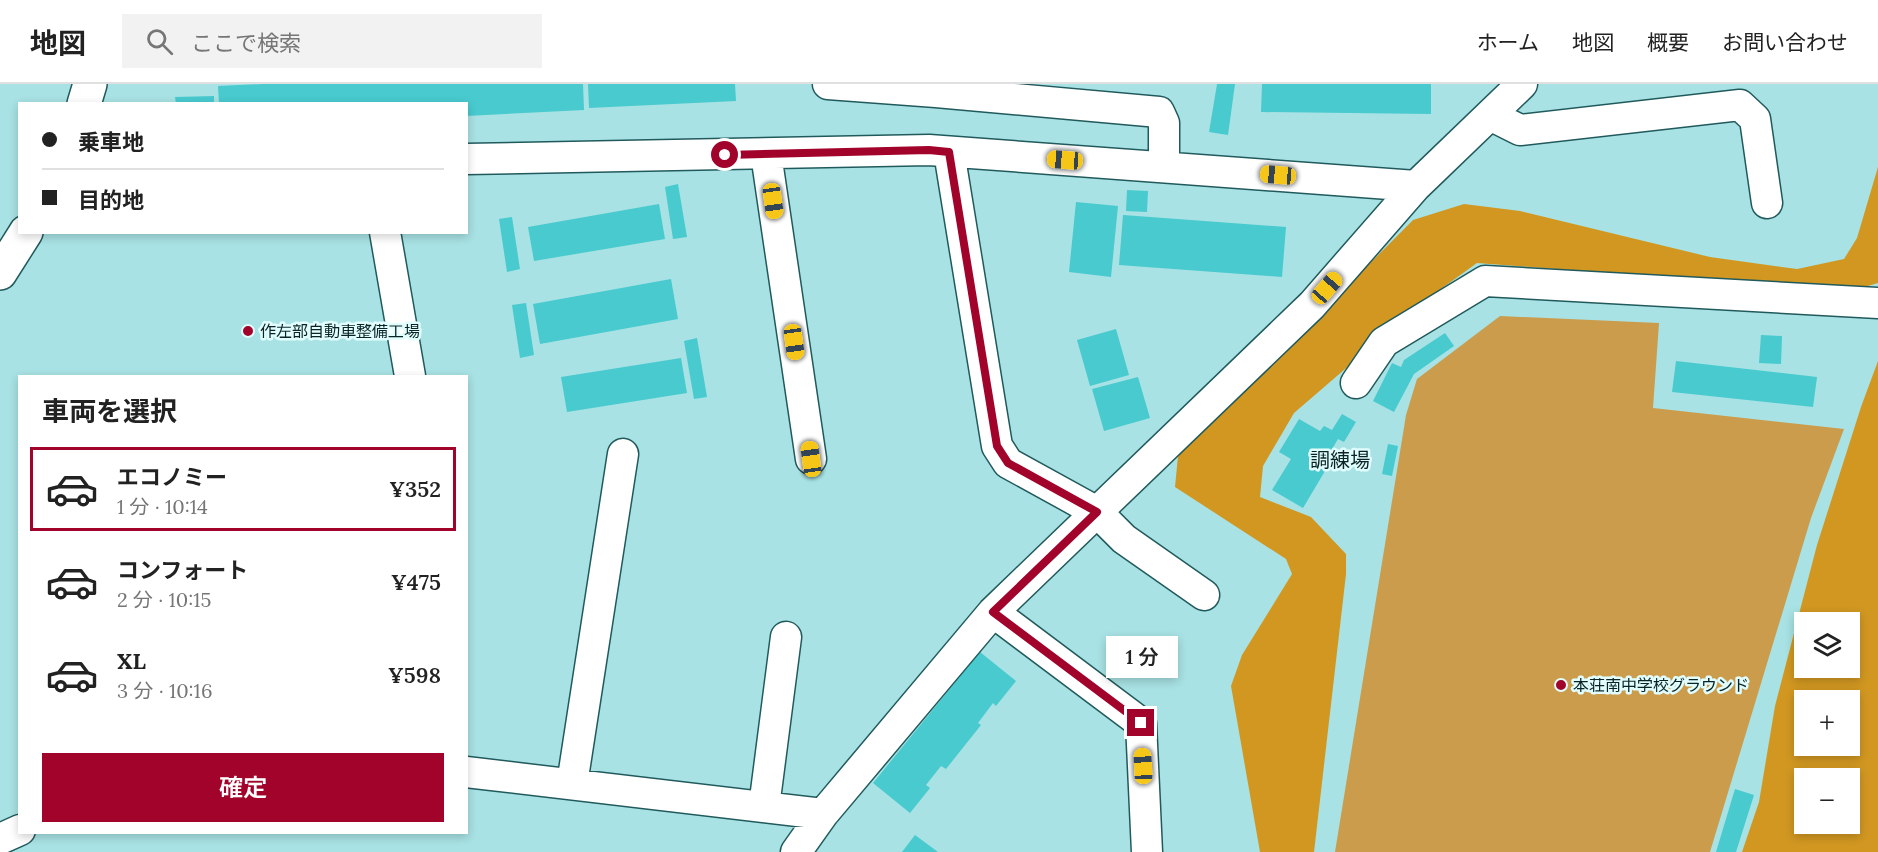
<!DOCTYPE html>
<html lang="ja">
<head>
<meta charset="utf-8">
<style>
	body { margin:0; font-family:Lora,"Noto Sans JP",serif; background:#f2f2f2; color:#222; height:100vh; display:flex; flex-direction:column; font-size:22px; white-space:nowrap }
	* { box-sizing:border-box; margin:0 }
	p { font-size:20px; color:#767676 }
	.icon { flex:none; width:33px; height:33px; fill:none; stroke:currentColor; stroke-width:2; stroke-linecap:round; stroke-linejoin:round }
	.map { position:relative; flex:1; overflow:hidden }
	.side { position:absolute; left:18px; top:291px; width:450px; height:459px; display:flex; flex-direction:column; background:#fff; border-radius:0px; box-shadow:0 3px 9px #0003 }
	.side>* { flex:none }
	.hud { position:absolute; left:18px; top:18px; width:450px; height:132px; border-radius:0px; box-shadow:0 3px 9px #0003; display:grid; align-content:center; height:132px; padding:0 24px; background:#fff }
	.controls { position:absolute; left:1794px; top:528px; display:grid; gap:12px }
	.controls a { display:grid; place-items:center; width:66px; height:66px; border-radius:0px; background:#fff; box-shadow:0 3px 9px #0003; font-size:30px }
	.end { position:absolute; width:27px; height:27px; margin:-14px; border:8px solid #a2032b; background:#fff; box-shadow:0 0 0 3px #fff }
	.from { border-radius:50% }
	.bubble { position:absolute; height:42px; border-radius:0px; background:#fff; box-shadow:0 3px 9px #0003; font-size:20px; font-weight:600; line-height:42px; text-align:center }
	.car { position:absolute; width:18px; height:36px; margin:-18px -9px; border-radius:8px; box-shadow:0 0 4px 2px #0007; background:linear-gradient(#f5c518 24%,#345 0 40%,#f5c518 0 76%,#345 0 86%,#f5c518 0) }
	.hud b { display:flex; align-items:center; gap:21px; height:57px; font-size:22px }
	.hud b+b { border-top:2px solid #e0e0e0 }
	.hud i { width:15px; height:15px; background:#222 }
	ul { padding:0; list-style:none }
	li { display:flex; align-items:center; gap:18px; height:84px; margin:0 12px 9px; padding:0 12px; border:3px solid transparent; border-radius:0px }
	li div { flex:1 }
	li b { display:block; font-size:22px }
	li em { font-style:normal; font-weight:600 }
	li.active { border-color:#a2032b }
	li>.icon { width:54px; height:54px; stroke-width:1.5 }
	h2 { padding:0 24px; font-size:27px; line-height:72px }
	.action { display:flex; gap:12px; margin-top:auto; padding:12px 24px }
	.action a { flex:1; height:69px; border-radius:0px; background:#a2032b; color:#fff; font-size:24px; font-weight:600; line-height:69px; text-align:center }
	header { display:flex; align-items:center; gap:36px; box-sizing:border-box; height:84px; padding:0 30px; background:#fff; border-bottom:2px solid #e0e0e0 }
	header strong { font-size:28px }
	nav { display:flex; gap:33px; margin-inline-start:auto; font-size:21px }
	.search { width:420px; height:54px; background:#f2f2f2; display:flex; align-items:center; gap:15px; box-sizing:border-box; padding:0 21px; border-radius:0px; color:#767676; font-size:22px }
	.map>svg:first-child { display:block }
	.green { fill:#ca9c4c }
	.forest { fill:#d19721; fill-rule:evenodd }
	.building { fill:#48cacf }
	.lines { fill:none; stroke-linecap:round; stroke-linejoin:round }
	.minor-casing { stroke:#215a5c; stroke-width:33 }
	.highway-casing { stroke:#215a5c; stroke-width:36 }
	.minor { stroke:#fff; stroke-width:30 }
	.highway { stroke:#fff; stroke-width:33 }
	.route { stroke:#a2032b; stroke-width:8 }
	.poi-dot { fill:#a2032b; stroke:#e1fdfe; stroke-width:2 }
	.labels { text-anchor:middle; stroke-width:5; stroke-linejoin:round; paint-order:stroke }
	.poi-label { font-size:16px; fill:#0b2324; stroke:#e1fdfe; text-anchor:start }
	.quarter-label { font-size:20px; fill:#0b2324; stroke:#e1fdfe }
</style>
</head>
<body>
<header>
<strong>地図</strong>
<div class="search"><svg class="icon" aria-label="search" viewBox="0 0 24 24"><circle cx="10" cy="10" r="6"/><path d="M15 15l6 6"/></svg>ここで検索</div>
<nav><a>ホーム</a><a>地図</a><a>概要</a><a>お問い合わせ</a></nav>
</header>
<div class="map">
<svg width="1878" height="768" viewBox="0 0 1878 768">
	<rect width="100%" height="100%" fill="#a8e2e4"/>
	<path class="green" d="M1500,232L1659,239L1653,324L1844,345L1811,434L1710,768H1335L1406,331L1417,295Z"/>
	<path class="forest" d="M1878,83V199L1851,207L1477,179L1424,217L1294,329L1263,382L1260,413L1311,433L1346,470V490L1314,768H1260L1231,602L1242,571L1292,490L1286,475L1175,403L1178,372L1413,136L1464,120L1520,127L1710,173L1797,185L1844,175L1857,154Z
		M1878,277V768H1742L1759,718L1775,622L1817,461L1861,323ZM1804,538H1850V584H1804ZM1804,616H1850V662H1804ZM1804,694H1850V740H1804Z"/>
	<path class="building" d="M264,0H583L584,26L466,32V20H219L218,2Z
		M588,0H735L736,17L589,24Z
		M1217,0H1235L1228,51L1209,48Z
		M1262,0H1431V30L1261,28Z
		M214,12V20H176L175,13Z
		M678,100L687,153L673,155L665,103Z
		M1127,106L1148,107L1147,128L1126,127Z
		M1076,118L1118,122L1111,193L1069,188Z
		M659,120L665,155L534,177L528,143Z
		M1123,131L1286,143L1282,193L1119,181Z
		M512,133L520,185L507,188L499,135Z
		M671,195L678,235L540,260L533,220Z
		M526,219L534,271L520,274L512,221Z
		M1116,245L1129,291L1090,302L1077,256Z
		M1445,249L1454,262L1414,290L1394,328L1373,317L1392,279L1401,283L1404,276Z
		M1761,251L1782,252L1781,280L1759,279Z
		M697,254L707,313L694,315L684,257Z
		M681,274L687,309L567,328L561,293Z
		M1676,277L1817,293L1813,323L1672,308Z
		M1138,293L1150,334L1104,347L1092,305Z
		M1342,330L1356,338L1344,358L1338,355L1321,384L1325,387L1303,424L1272,406L1291,375L1279,368L1299,335L1320,347L1324,342L1332,346Z
		M1388,360L1398,362L1392,392L1382,390Z
		M980,568L1016,597L996,622L993,619L978,639L981,641L946,685L941,682L926,701L930,704L910,729L873,699Z
		M1735,705L1754,711L1736,768H1716Z
		M915,751L938,768H902Z"/>
	<g class="lines">
		<g class="minor-casing">
			<path id="minor" d="M828,0L936,8
				M935,0L936,8L1159,28L1164,39V83
				M1490,31L1520,46L1740,21L1755,35L1767,119
				M949,68L997,362L1008,379L1097,428L1124,455L1204,511
				M766,70L811,375
				M466,75L929,66L1416,102
				M385,148L410,292
				M1356,299L1384,258L1485,197L1878,219
				M993,528L1141,639L1147,768
				M466,688L823,730
				M572,700L623,370
				M764,723L786,553
				M0,755L20,746
				M796,768L823,730L993,528L1312,221L1416,102L1522,0"/>
		</g>
		<g class="highway-casing">
			<path id="highway" d="M84,20L90,0
				M0,189L26,148"/>
		</g>
		<use href="#minor" class="minor"/>
		<use href="#highway" class="highway"/>
	</g>
	<g class="lines">
		<path class="route" d="M725,71L929,66L949,68L997,362L1008,379L1097,428L993,528L1141,639"/>
	</g>
	<g class="poi-dot">
		<circle cx="248" cy="247" r="6"/>
		<circle cx="1561" cy="601" r="6"/>
	</g>
	<g class="labels">
		<g class="poi-label">
			<text x="260" y="253">作左部自動車整備工場</text>
			<text x="1573" y="607">本荘南中学校グラウンド</text>
		</g>
		<g class="quarter-label">
			<text x="1340" y="383">調練場</text>
		</g>
	</g>
</svg>
<div class="controls">
<a><svg class="icon" aria-label="layers" viewBox="0 0 24 24"><path d="M12 4l9 5-9 5-9-5zM3 14l9 5 9-5"/></svg></a>
<a>+</a>
<a>−</a>
</div>
<i class="end from" style="left:725px;top:71px"></i>
<i class="end" style="left:1141px;top:639px"></i>
<div class="bubble" style="left:1106px;top:552px;width:72px">1 分</div>
<i class="car" style="left:1065px;top:76px;rotate:274deg"></i>
<i class="car" style="left:1278px;top:91px;rotate:275deg"></i>
<i class="car" style="left:773px;top:117px;rotate:172deg"></i>
<i class="car" style="left:1327px;top:204px;rotate:41deg"></i>
<i class="car" style="left:794px;top:258px;rotate:172deg"></i>
<i class="car" style="left:811px;top:375px;rotate:352deg"></i>
<i class="car" style="left:1143px;top:682px;rotate:357deg"></i>
<div class="hud">
<b><i class="from"></i>乗車地</b>
<b><i></i>目的地</b>
</div>
<section class="side">
<h2>車両を選択</h2>
<ul>
<li class="active"><svg class="icon" aria-label="car" viewBox="0 0 24 24"><path d="M5 17H2v-5l4-1 3-4h7l3 4 3 1v5h-3M9 17h6M6 11h13"/><circle cx="7" cy="17" r="2"/><circle cx="17" cy="17" r="2"/></svg><div><b>エコノミー</b><p>1 分 · 10:14</p></div><em>¥352</em></li>
<li><svg class="icon" aria-label="car" viewBox="0 0 24 24"><path d="M5 17H2v-5l4-1 3-4h7l3 4 3 1v5h-3M9 17h6M6 11h13"/><circle cx="7" cy="17" r="2"/><circle cx="17" cy="17" r="2"/></svg><div><b>コンフォート</b><p>2 分 · 10:15</p></div><em>¥475</em></li>
<li><svg class="icon" aria-label="car" viewBox="0 0 24 24"><path d="M5 17H2v-5l4-1 3-4h7l3 4 3 1v5h-3M9 17h6M6 11h13"/><circle cx="7" cy="17" r="2"/><circle cx="17" cy="17" r="2"/></svg><div><b>XL</b><p>3 分 · 10:16</p></div><em>¥598</em></li>
</ul>
<div class="action"><a>確定</a></div>
</section>
</div>
</body>
</html>
